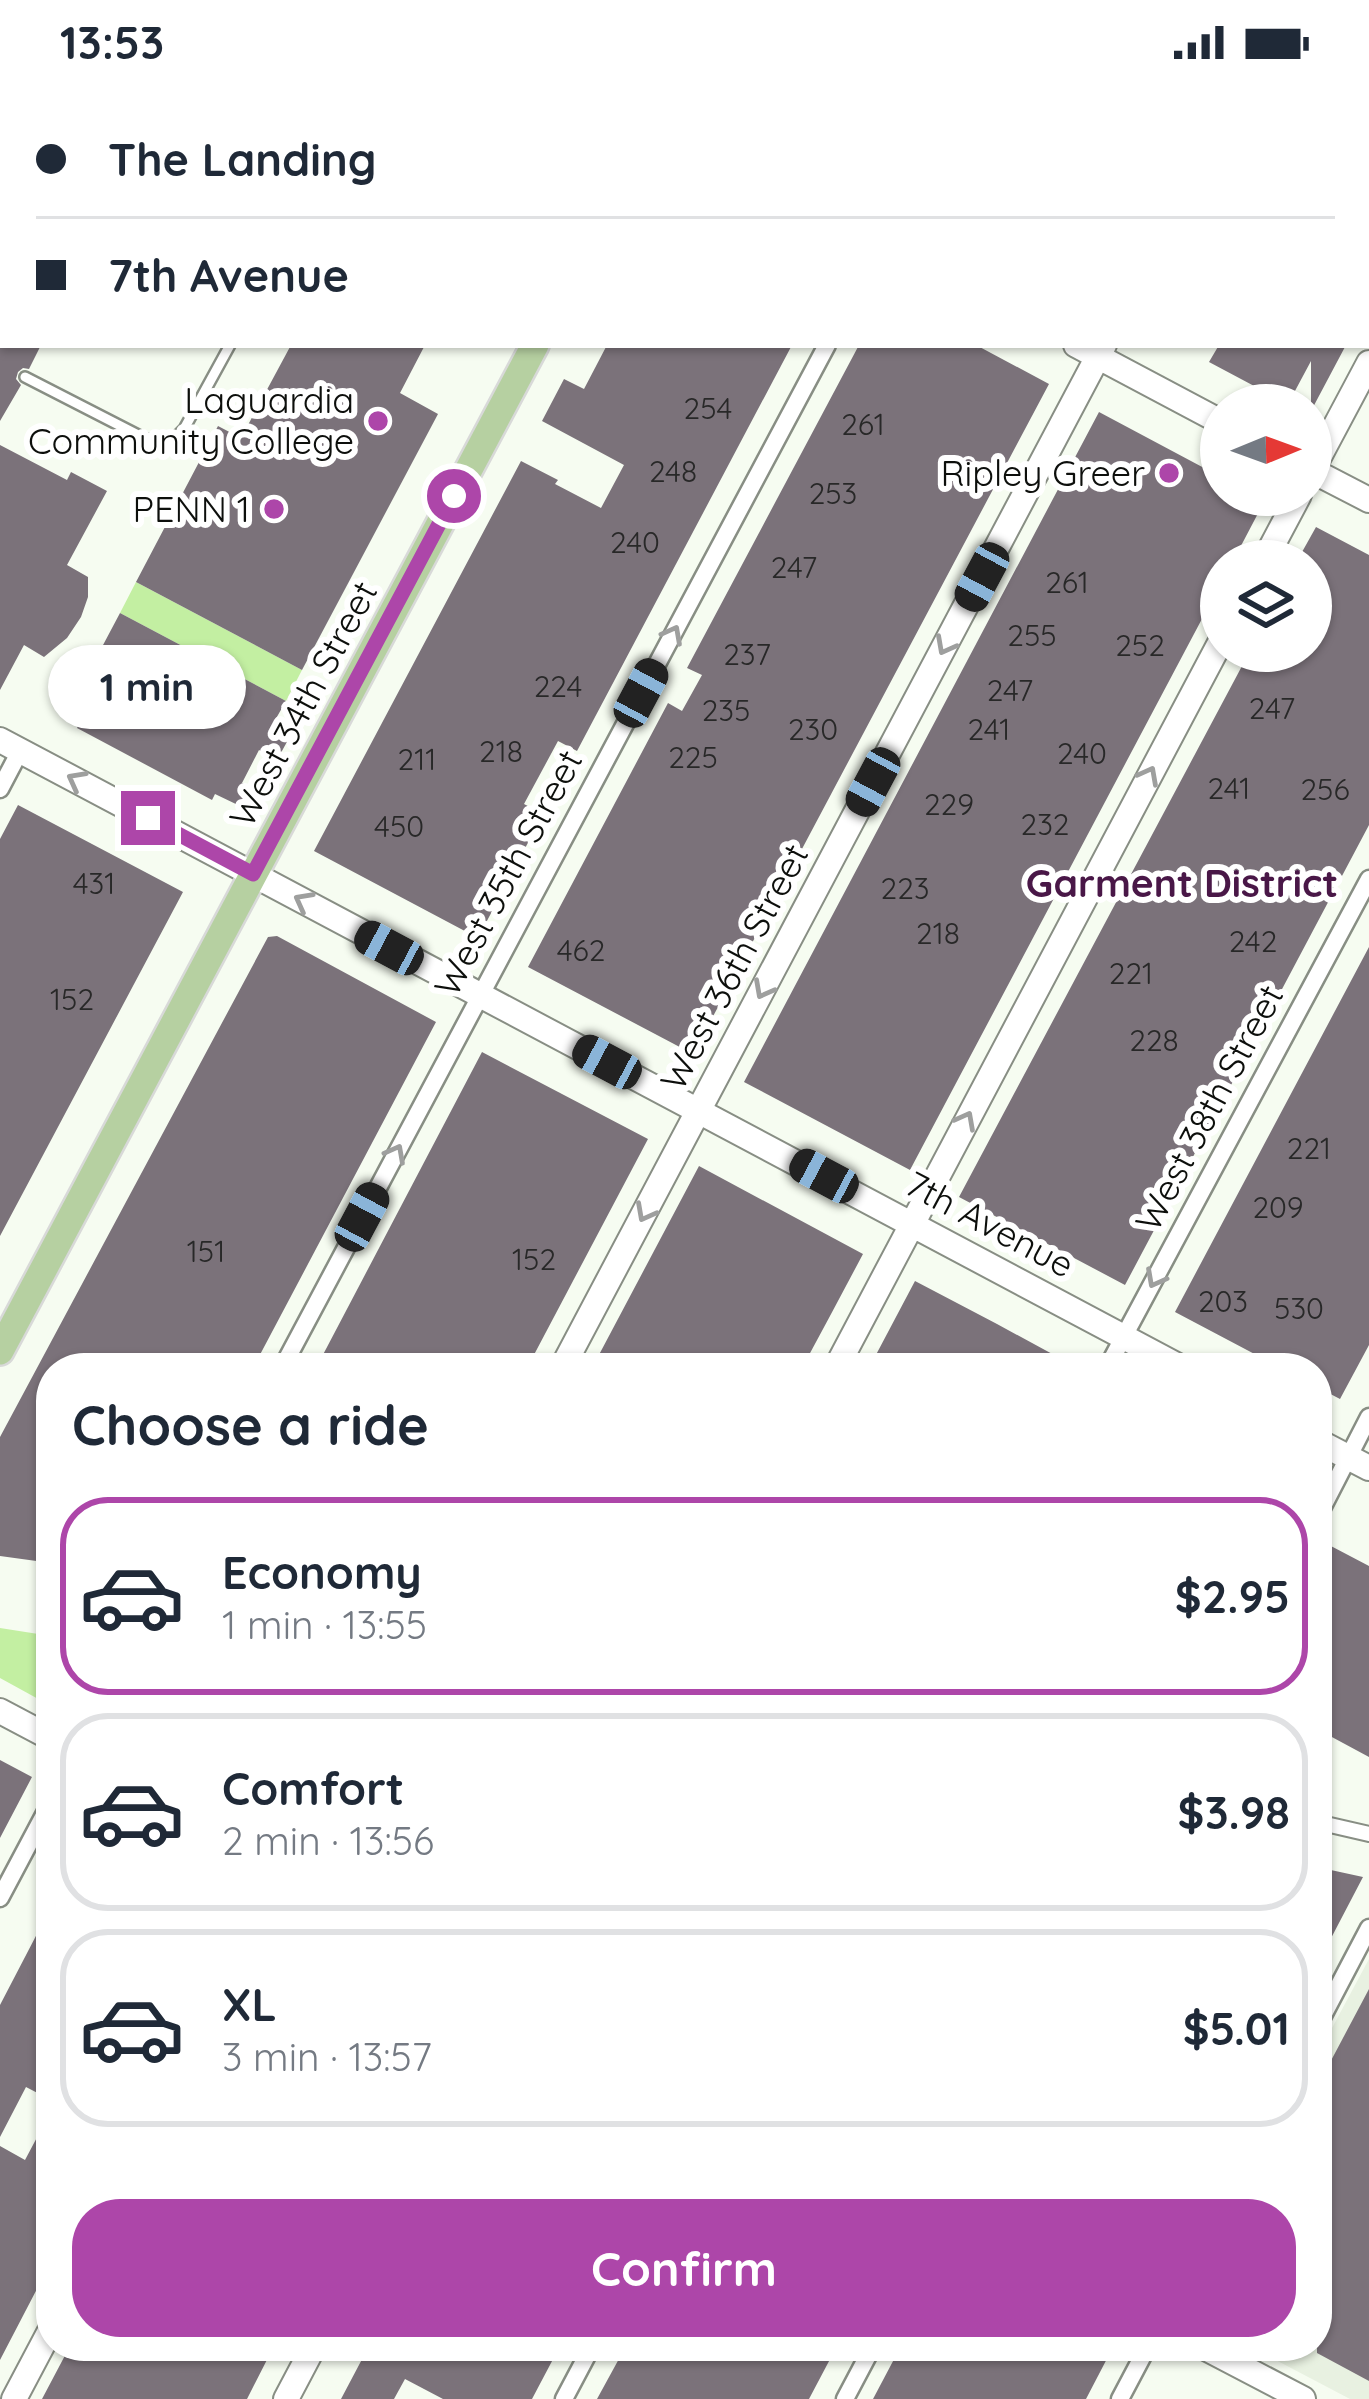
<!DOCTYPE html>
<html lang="en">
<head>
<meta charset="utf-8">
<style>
	body { margin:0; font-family:Quicksand,sans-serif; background:#f2f2f3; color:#1f2937; height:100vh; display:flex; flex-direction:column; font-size:45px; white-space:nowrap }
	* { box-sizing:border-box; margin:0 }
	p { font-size:39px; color:#747a83 }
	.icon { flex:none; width:66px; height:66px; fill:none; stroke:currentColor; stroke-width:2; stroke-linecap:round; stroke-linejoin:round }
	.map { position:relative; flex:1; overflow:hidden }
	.drawer { position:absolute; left:36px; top:1269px; width:1296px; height:1008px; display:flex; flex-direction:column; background:#fff; border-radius:48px; box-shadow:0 3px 9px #0004 }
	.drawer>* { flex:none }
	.guide { position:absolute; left:0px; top:0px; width:1371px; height:264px; box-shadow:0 3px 9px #0004; display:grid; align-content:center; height:264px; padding:0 36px; background:#fff }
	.needle { width:78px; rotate:89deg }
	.fabs { position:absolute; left:1200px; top:300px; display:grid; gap:24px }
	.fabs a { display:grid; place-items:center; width:132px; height:132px; border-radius:50%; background:#fff; box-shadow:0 3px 9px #0004; font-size:60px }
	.end { position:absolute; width:54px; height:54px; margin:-27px; border:15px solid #ad46a9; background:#fff; box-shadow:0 0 0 6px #fff }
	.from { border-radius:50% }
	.bubble { position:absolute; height:84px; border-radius:42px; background:#fff; box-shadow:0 3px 9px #0004; font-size:39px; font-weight:700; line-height:84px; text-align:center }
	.car { position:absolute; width:36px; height:72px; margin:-36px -18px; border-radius:15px; box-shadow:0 0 9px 3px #0007; background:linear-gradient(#222 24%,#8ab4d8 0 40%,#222 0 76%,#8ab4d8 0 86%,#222 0) }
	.guide b { display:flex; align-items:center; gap:42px; height:114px; font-size:45px }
	.guide b+b { border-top:3px solid #e0e1e3 }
	.guide i { width:30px; height:30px; background:#1f2937 }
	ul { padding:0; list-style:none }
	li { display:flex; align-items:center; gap:36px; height:198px; margin:0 24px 18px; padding:0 12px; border:6px solid #e0e1e3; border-radius:48px }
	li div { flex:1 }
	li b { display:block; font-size:45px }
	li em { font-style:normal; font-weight:700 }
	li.selected { border-color:#ad46a9 }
	li>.icon { width:108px; height:108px; stroke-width:1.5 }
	h2 { padding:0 36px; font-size:54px; line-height:144px }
	.action { display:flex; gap:24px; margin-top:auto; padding:24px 36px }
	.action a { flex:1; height:138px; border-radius:48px; background:#ad46a9; color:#fff; font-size:48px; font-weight:700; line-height:138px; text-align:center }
	.status { display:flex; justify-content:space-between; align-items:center; height:84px; padding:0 60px; background:#fff; direction:ltr }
	.status svg { height:33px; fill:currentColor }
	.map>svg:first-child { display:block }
	.built { fill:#e8f1e1 }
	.green { fill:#c3efa2 }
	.building { fill:#7b727a }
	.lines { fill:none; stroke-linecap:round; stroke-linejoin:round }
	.service-casing { stroke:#888e84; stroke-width:14 }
	.pedestrian-casing { stroke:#888e84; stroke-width:18 }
	.minor-casing { stroke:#888e84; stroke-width:21 }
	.secondary-casing { stroke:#888e84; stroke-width:28 }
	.primary-casing { stroke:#d8d9d8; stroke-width:32 }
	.service { stroke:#fff; stroke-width:9 }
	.pedestrian { stroke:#fff; stroke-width:14 }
	.minor { stroke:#fff; stroke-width:16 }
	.secondary { stroke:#fff; stroke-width:24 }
	.primary { stroke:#b6d0a1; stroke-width:27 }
	.oneway { stroke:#9e9f9e }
	.route { stroke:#ad46a9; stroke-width:15 }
	.poi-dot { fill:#ad46a9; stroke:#fff; stroke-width:4.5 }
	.labels { text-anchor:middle; stroke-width:12; stroke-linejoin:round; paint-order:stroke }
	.number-label { font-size:30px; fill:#282828 }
	.poi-label { font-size:36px; fill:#0d0f0c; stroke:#fff; text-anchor:end }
	.street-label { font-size:36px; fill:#0d0f0c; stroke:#fff }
	.neighbourhood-label { font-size:39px; font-weight:bold; fill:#491747; stroke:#fff }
</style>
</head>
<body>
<div class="status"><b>13:53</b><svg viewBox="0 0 49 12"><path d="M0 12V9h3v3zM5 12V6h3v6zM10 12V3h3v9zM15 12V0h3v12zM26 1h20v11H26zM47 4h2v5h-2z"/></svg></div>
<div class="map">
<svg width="1369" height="2315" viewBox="0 0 1369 2315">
	<rect width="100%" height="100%" fill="#f6fcf1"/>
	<path class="built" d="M1369,1875V2315H1350L1249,2262H1317V1972Z"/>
	<path class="green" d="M136,498L302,586L286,617L120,529Z
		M0,1544L51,1552V1622L0,1594Z"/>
	<path class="building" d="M0,261H41L29,285L23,284L18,288L16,295L21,301L0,337Z
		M291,261H425L400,309L438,330L302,586L136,498L218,342L241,354Z
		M607,261H792L577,667L558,657L524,720L543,730L478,854L314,767L521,377L558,396L555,400L601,424L624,381L542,337L564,295L584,305Z
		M859,261H976L1049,300L693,970L528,883L668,619L682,627L702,591L687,584Z
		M1219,261H1346L1311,327V277L1288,320L1209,278Z
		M1099,328L1221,393V411H1251L1264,418L1233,477H1221V499L910,1086L744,998Z
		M0,361L67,396L71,388L107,407L67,481L88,493V513L81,533L67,554L44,573L24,561L0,606Z
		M1316,443L1369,471V741L1125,1201L959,1113L1250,567H1311V477H1297Z
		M120,529L286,617L270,645L288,656L277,676L259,666L242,699L250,703L240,722L215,710L212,716L77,644L90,620L76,612Z
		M18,721L183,808L0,1152V755Z
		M277,852L436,938L253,1284H51V1479L0,1472V1353L268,853Z
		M1369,863V1261L1340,1315L1317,1303V1284H1281L1175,1228Z
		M482,968L648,1055L527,1284H316Z
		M699,1082L863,1170L830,1232L802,1284H592Z
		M915,1197L997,1240L1078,1284H869Z
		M1329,1461L1369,1482V1673L1317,1645V1483Z
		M0,1676L32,1693L0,1754Z
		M1317,1783L1363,1793L1317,1881Z
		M51,1823V2016L26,2003L0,2053V1921Z
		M1369,1905V2297L1317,2269V2003Z
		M51,2027V2178L0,2276V2062L25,2076Z
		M70,2262H274L247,2315H42Z
		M369,2262H560L532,2315H443L405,2295L394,2315H341Z
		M626,2262H837L809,2315H597Z
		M901,2262H1101L1111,2267L1086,2315H873Z"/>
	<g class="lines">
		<g class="service-casing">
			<path id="service" d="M369,3L371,0
				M25,293L144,354L153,358L170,359L184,345L230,261"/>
		</g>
		<g class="pedestrian-casing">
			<path id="pedestrian" d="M1317,1738L1369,1750"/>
		</g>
		<g class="minor-casing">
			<path id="minor" d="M964,3L966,0
				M0,705L20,667
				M282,1284L827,261
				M1107,1284L1369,795
				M1317,1434L1369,1333
				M0,1814L51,1718
				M1317,1943L1369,1844
				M564,2315L592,2262
				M845,2315L873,2262
				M1120,2315L1148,2262"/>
		</g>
		<g class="secondary-casing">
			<path id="secondary" d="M585,0L591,3
				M1240,3L1242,0
				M1076,261L1221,338
				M1311,386L1369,416
				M1311,388L1369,279
				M1264,477L1299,411
				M0,656L1182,1284
				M562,1284L1104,261
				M836,1284L1221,557
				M1317,1357L1369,1384
				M0,1627L51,1654
				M1202,2262L1303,2315
				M14,2315L51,2245
				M286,2315L314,2262"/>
		</g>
		<g class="primary-casing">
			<path id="primary" d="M667,3L669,0
				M0,1267L535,261"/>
		</g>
		<use href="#service" class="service"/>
		<use href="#pedestrian" class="pedestrian"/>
		<use href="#minor" class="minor"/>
		<use href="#secondary" class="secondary"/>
		<use href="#primary" class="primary"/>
	</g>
	<defs><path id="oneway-chevron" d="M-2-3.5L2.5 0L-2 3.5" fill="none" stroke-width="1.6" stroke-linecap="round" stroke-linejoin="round" transform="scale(3)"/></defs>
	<g class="oneway">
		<use href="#oneway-chevron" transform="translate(673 550) rotate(-62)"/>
		<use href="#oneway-chevron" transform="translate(945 562) rotate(118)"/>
		<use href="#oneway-chevron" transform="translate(1149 691) rotate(-62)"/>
		<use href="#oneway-chevron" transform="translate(76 696) rotate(-152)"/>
		<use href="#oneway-chevron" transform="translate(303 817) rotate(-152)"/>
		<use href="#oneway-chevron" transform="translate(763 906) rotate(118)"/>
		<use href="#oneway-chevron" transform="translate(966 1036) rotate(-62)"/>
		<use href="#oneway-chevron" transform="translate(396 1069) rotate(-62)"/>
		<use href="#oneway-chevron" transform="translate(645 1129) rotate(118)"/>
		<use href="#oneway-chevron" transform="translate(1155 1195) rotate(118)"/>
	</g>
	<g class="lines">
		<path class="route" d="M148,734L253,790L454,412"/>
	</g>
	<g class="poi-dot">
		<circle cx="378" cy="337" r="12"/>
		<circle cx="1169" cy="389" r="12"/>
		<circle cx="274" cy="425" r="12"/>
	</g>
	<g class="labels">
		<g class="number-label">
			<text x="708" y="335">254</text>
			<text x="863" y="351">261</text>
			<text x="673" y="398">248</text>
			<text x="833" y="420">253</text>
			<text x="635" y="469">240</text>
			<text x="794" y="494">247</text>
			<text x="1067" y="509">261</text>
			<text x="1032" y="562">255</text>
			<text x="1140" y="572">252</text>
			<text x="747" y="581">237</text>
			<text x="558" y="613">224</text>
			<text x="1010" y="617">247</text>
			<text x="1272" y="635">247</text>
			<text x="726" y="637">235</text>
			<text x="813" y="656">230</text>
			<text x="989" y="656">241</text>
			<text x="501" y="678">218</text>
			<text x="1082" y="680">240</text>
			<text x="693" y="684">225</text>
			<text x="417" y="686">211</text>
			<text x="1229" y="715">241</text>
			<text x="1325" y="716">256</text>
			<text x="949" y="731">229</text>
			<text x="1045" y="751">232</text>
			<text x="399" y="753">450</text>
			<text x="94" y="810">431</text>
			<text x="905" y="815">223</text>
			<text x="938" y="860">218</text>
			<text x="1253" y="868">242</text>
			<text x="581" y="877">462</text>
			<text x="1131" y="900">221</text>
			<text x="72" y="926">152</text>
			<text x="1154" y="967">228</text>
			<text x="1309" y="1075">221</text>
			<text x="1278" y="1134">209</text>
			<text x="206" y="1178">151</text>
			<text x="534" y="1186">152</text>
			<text x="1223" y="1228">203</text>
			<text x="1299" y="1235">530</text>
		</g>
		<g class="poi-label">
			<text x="354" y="329">Laguardia<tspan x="354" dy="41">Community College</tspan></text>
			<text x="1145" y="402">Ripley Greer</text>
			<text x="250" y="438">PENN 1</text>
		</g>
		<g class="street-label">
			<text transform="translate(303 620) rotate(-62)" y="13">West 34th Street</text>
			<text transform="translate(508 789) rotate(-62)" y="13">West 35th Street</text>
			<text transform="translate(734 883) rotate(-62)" y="13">West 36th Street</text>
			<text transform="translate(1209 1024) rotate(-62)" y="13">West 38th Street</text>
			<text transform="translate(990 1140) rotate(28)" y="13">7th Avenue</text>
		</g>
		<g class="neighbourhood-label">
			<text x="1182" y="813">Garment District</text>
		</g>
	</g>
</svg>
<div class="fabs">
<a><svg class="needle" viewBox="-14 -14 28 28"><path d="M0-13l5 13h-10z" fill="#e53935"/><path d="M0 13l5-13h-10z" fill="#747a83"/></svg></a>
<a><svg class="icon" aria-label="layers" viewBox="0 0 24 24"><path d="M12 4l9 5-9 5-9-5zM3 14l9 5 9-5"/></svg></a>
</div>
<i class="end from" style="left:454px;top:412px"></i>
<i class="end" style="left:148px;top:734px"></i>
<div class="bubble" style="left:48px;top:561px;width:198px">1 min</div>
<i class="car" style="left:982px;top:493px;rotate:208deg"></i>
<i class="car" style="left:641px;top:609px;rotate:28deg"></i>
<i class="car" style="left:873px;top:698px;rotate:208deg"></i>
<i class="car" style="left:389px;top:864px;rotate:298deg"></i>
<i class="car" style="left:607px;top:978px;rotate:298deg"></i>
<i class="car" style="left:824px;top:1092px;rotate:298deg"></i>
<i class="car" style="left:362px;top:1133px;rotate:28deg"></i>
<div class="guide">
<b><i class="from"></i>The Landing</b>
<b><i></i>7th Avenue</b>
</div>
<section class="drawer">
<h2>Choose a ride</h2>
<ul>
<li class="selected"><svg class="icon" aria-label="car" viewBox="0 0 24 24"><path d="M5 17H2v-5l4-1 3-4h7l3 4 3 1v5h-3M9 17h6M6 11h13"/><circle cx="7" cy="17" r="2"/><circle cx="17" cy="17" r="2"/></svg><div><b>Economy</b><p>1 min · 13:55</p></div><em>$2.95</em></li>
<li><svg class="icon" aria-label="car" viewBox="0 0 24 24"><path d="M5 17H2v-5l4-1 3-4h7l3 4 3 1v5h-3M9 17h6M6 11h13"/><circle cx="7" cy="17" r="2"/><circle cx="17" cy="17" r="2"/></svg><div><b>Comfort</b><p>2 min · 13:56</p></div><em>$3.98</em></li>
<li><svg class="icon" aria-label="car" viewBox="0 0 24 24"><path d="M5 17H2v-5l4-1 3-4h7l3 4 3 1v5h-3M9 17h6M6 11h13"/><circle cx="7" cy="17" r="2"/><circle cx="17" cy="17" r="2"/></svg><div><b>XL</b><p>3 min · 13:57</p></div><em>$5.01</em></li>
</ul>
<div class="action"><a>Confirm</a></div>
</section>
</div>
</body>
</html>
